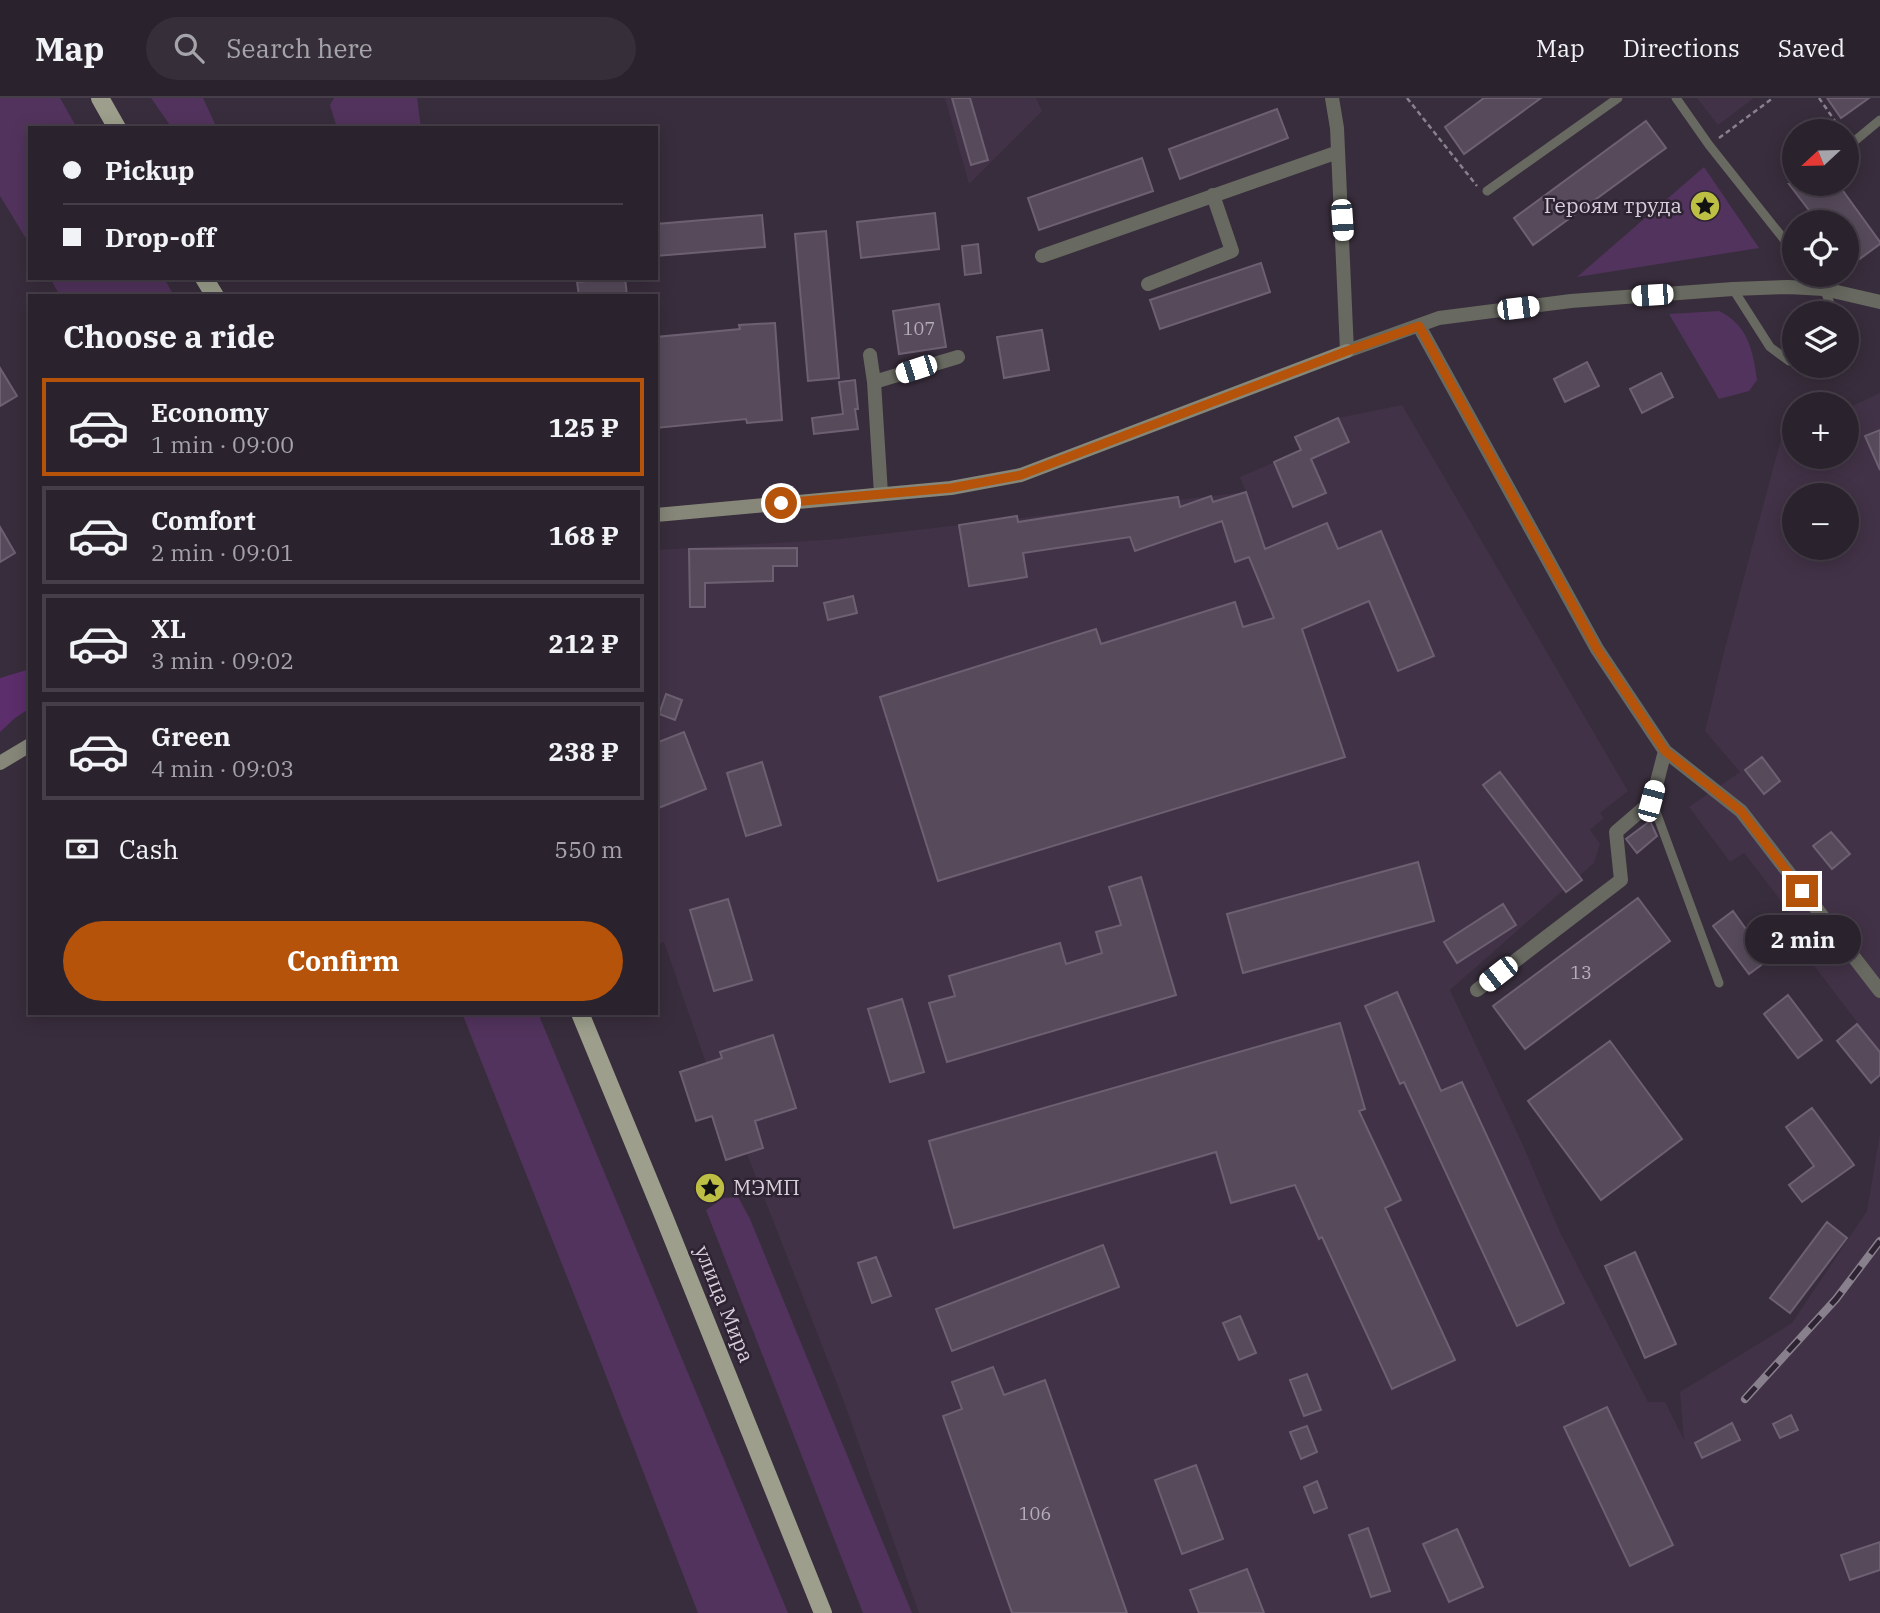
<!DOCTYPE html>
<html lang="en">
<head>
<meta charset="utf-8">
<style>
	body { margin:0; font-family:"IBM Plex Serif",serif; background:#362f39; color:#f1f3f6; height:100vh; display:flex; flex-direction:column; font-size:26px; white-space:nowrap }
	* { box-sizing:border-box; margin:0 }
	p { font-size:23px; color:#a5a4aa }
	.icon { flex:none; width:38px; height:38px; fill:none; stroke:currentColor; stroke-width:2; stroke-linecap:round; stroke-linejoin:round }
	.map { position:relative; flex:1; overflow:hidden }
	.details { position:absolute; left:28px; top:196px; width:630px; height:721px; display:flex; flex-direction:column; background:#2a222d; border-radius:0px; box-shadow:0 4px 18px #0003,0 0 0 2px #463f49 }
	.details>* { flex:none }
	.guide { position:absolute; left:28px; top:28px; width:630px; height:154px; border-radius:0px; box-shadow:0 4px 18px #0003,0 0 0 2px #463f49; display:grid; align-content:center; height:154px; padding:0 35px; background:#2a222d }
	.needle { width:46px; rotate:248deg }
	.fabs { position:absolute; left:1782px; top:21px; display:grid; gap:14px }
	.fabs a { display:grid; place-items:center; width:77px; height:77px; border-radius:50%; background:#2a222d; box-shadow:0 4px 18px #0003,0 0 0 2px #463f49; font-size:35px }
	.end { position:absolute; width:32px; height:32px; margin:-16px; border:9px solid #b45309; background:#fff; box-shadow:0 0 0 4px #fff }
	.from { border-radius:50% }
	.bubble { position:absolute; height:49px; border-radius:24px; background:#2a222d; box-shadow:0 4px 18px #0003,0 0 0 2px #463f49; font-size:23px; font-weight:700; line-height:49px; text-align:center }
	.car { position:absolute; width:21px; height:42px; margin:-21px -10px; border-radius:9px; box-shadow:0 0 5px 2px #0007; background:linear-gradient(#fff 24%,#345 0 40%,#fff 0 76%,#345 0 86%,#fff 0) }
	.guide b { display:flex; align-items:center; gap:24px; height:66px; font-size:26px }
	.guide b+b { border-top:2px solid #463f49 }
	.guide i { width:18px; height:18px; background:#f1f3f6 }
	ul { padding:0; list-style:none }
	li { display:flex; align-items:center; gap:21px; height:98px; margin:0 14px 10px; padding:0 21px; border:4px solid #463f49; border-radius:0px }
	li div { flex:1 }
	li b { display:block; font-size:26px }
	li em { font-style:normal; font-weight:700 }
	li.active { border-color:#b45309 }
	li>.icon { width:63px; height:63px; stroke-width:1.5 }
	h2 { padding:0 35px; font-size:32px; line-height:84px }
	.pay { display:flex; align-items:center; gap:18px; height:77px; padding:0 35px; font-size:26px }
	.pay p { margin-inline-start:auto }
	.primary-button { display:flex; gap:14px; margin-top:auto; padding:14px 35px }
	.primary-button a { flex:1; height:80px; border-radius:42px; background:#b45309; color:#fff; font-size:28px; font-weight:700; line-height:80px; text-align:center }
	header { display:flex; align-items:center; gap:42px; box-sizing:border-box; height:98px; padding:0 35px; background:#2a222d; border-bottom:2px solid #463f49 }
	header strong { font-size:33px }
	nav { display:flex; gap:38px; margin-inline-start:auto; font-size:24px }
	.search { width:490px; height:63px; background:#362f39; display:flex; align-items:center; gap:18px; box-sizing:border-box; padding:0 24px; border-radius:38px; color:#a5a4aa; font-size:26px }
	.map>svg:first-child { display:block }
	.built { fill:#423247; fill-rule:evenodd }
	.green { fill:#52335d }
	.water { fill:#5c2e6c }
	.building { fill:#574b5b; stroke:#6d6072; stroke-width:2 }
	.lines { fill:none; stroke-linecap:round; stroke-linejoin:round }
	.path { stroke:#8a818e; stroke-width:2.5; stroke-dasharray:5 3.5; stroke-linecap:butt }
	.lane { stroke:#686960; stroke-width:9 }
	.street { stroke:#686960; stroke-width:14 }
	.secondary { stroke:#868779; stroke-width:14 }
	.primary { stroke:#9d9f8c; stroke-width:18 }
	.rail-casing { stroke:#89808d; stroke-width:8 }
	.rail { stroke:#2e2332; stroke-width:5; stroke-dasharray:16; stroke-linecap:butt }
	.route { stroke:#b45309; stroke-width:9 }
	.labels { text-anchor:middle; stroke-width:5; stroke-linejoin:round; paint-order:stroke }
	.number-label { font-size:18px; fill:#b6aeba }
	.poi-label { font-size:21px; fill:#d6cfd9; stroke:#2e2332; text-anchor:end }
	.street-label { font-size:21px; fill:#d6cfd9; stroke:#2e2332 }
</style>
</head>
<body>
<header>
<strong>Map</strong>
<div class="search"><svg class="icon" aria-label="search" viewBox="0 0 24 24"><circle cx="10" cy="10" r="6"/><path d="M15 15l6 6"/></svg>Search here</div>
<nav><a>Map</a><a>Directions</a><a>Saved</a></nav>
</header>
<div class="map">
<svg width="1880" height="1515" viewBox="0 0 1880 1515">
	<rect width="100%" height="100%" fill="#382d3c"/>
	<path class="built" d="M945,0H1036L1042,13L969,86Z
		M1697,0H1754L1718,27Z
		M1880,295V954L1782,826L1792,817L1744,755L1730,764L1689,709L1740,674L1705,633L1725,550L1781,341L1794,335V359H1846V311ZM1794,397H1846V450H1794Z
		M1402,307L1628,693L1600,715L1604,720L1590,732L1600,746L1594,765L1450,892L1522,1045L1559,1132L1648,1304H1665L1684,1342L1680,1294L1792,1225L1867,1113L1880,1035V1515H919L843,1301L747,1056L726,1062L712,1018L696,1023L680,974L706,965L664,844L656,846V452L839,441L1246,394L1240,379L1300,353L1295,339L1338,320Z"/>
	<path class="green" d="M0,0H60L77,30H30V147L0,98Z
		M151,0H203L217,30H172Z
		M334,0H417L421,30H337L330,7Z
		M1704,69L1759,150L1577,179Z
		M50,180H164L174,198H60Z
		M1719,213C1748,227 1753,252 1757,282L1749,293L1719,301L1669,216Z
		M462,915H538L788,1515H698L591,1239Z
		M738,1099L750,1121L912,1515H863L706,1112L723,1100Z"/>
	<path class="water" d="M30,571V610L15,620L0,634V580Z"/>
	<path class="building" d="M952,0H970L988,62L971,67Z
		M1484,0H1541L1464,56L1445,29Z
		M1827,0H1869L1841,20Z
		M1277,11L1288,40L1180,81L1169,51Z
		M1646,23L1666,50L1533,147L1514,120Z
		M1142,60L1153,93L1039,132L1028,100Z
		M1789,86H1838L1880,144V146L1846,171V124H1818Z
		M935,115L939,151L861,160L857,124Z
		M762,117L765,149L656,158V126Z
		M826,133L839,280L808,283L795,136Z
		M978,146L981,175L965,177L962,148Z
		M1261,165L1270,194L1160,231L1150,202Z
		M616,180H625L627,198H579L577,184Z
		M939,206L946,249L899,256L893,213Z
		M775,225L782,322L747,325L746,321L656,330V239L740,231L739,227Z
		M1042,232L1049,272L1004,280L997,239Z
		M1587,264L1599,288L1565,304L1554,281Z
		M0,270L17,298L0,308Z
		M1661,275L1673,299L1642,315L1630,291Z
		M855,282L858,311H855L858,331L814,336L812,320L843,316L839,284Z
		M1338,320L1349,344L1311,361L1326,395L1293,409L1274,364L1301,352L1295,339Z
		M1880,332V372L1865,338Z
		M1246,394L1265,451L1327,425L1338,451L1381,433L1434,558L1398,573L1369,503L1302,531L1345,659L938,783L880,599L1096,531L1101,546L1235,504L1243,529L1274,520L1249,459L1235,464L1222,423L1135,453L1130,439L1023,455L1027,479L969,488L959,427L1017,418L1018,424L1178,399L1180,409L1211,398L1213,404Z
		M0,429L15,455L0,464Z
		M797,450V468H773V483L705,485V509H690L689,451Z
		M853,498L857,515L828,522L824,505Z
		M666,596L682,602L675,622L659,616Z
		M684,634L706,691L656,711V645Z
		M1762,659L1780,683L1764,696L1745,672Z
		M762,664L781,727L746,738L727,675Z
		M1500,674L1582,782L1566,794L1483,687Z
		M1650,723L1657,738L1637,755L1626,741Z
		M1831,734L1850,756L1832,771L1813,748Z
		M1418,764L1434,823L1243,875L1227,816Z
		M1141,779L1176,897L947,964L929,905L955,898L949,878L1060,845L1066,866L1102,855L1096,834L1121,827L1109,789Z
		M1638,800L1670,843L1525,951L1493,908Z
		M728,801L752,882L714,893L690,812Z
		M1503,806L1516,827L1457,865L1444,844Z
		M1733,813L1768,862L1749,876L1713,828Z
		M1397,894L1441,993L1462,984L1564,1205L1517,1228L1404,984L1400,986L1365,908Z
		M1788,897L1822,942L1798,960L1764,916Z
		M902,901L924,974L890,984L868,911Z
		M1340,925L1365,1011L1359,1013L1401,1102L1385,1110L1455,1262L1392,1291L1322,1139L1319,1141L1295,1087L1231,1105L1216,1054L954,1130L929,1043Z
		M1857,926L1880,954V977L1871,985L1837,943Z
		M773,937L796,1010L755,1023L763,1050L726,1062L712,1018L696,1023L680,974L722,960L720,954Z
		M1610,943L1682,1041L1601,1102L1528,1003Z
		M1812,1010L1854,1067L1802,1104L1789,1087L1814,1068L1786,1029Z
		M1827,1124L1847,1140L1790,1215L1770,1200Z
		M1103,1147L1119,1189L952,1253L936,1211Z
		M1635,1154L1676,1246L1645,1260L1605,1168Z
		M876,1159L891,1198L872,1205L858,1165Z
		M1240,1218L1256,1255L1239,1262L1223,1225Z
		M993,1269L1004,1297L1045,1282L1127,1515H1012L943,1318L962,1311L952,1284Z
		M1307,1276L1321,1312L1304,1318L1290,1282Z
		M1607,1309L1673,1447L1630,1468L1564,1329Z
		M1791,1317L1798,1332L1780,1340L1773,1326Z
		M1732,1325L1740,1342L1702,1360L1695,1345Z
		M1307,1328L1317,1354L1301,1361L1290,1334Z
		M1196,1367L1223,1441L1182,1456L1155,1382Z
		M1317,1383L1327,1410L1314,1415L1304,1389Z
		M1368,1430L1390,1493L1371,1499L1349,1437Z
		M1457,1431L1483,1489L1449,1504L1423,1446Z
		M1880,1444V1472L1850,1482L1841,1457Z
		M1247,1471L1264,1515H1199L1190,1492Z"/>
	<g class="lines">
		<path class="path" d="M1407,0L1477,88
			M1819,0L1842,33
			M1719,40L1773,0"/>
		<path class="lane" d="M1676,0L1709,47L1794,154
			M1851,46L1880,22
			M1487,93L1618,0
			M1812,177L1824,191L1834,215
			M1733,191L1770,249L1789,263H1794
			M1652,703L1719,885"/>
		<path class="street" d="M1332,0L1337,30L1347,253L1439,220L1571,203L1733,191L1788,189L1824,191L1880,204
			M1042,158L1338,54
			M1148,186L1232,153L1213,97
			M1419,228L1597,551L1665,653L1741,713L1880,893
			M870,257L874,284L881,396
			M874,284L958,259
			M1477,892L1621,782L1616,734L1652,703L1665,653"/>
		<path class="secondary" d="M656,417L951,390L1021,377L1347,253
			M0,665L30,647"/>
		<path class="primary" d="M100,0L117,30
			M204,180L215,198
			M580,915L664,1119L823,1515"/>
		<g class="rail-casing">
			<path id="rail" d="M1745,1301L1836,1201L1880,1143"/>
		</g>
		<use href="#rail" class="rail"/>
	</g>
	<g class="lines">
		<path class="route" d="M781,405L951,390L1021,377L1347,253L1419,228L1597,551L1665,653L1741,713L1802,793"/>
	</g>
	<defs>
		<g id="sight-disc" transform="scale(1.575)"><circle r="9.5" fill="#bcbf44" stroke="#2e2332"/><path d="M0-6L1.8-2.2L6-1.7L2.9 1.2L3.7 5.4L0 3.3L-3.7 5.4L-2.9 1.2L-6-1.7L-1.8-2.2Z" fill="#111"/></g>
	</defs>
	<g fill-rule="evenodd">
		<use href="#sight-disc" x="1705" y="108"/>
		<use href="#sight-disc" x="710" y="1090"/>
	</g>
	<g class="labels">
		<g class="number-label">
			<text x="919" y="237">107</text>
			<text x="1581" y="881">13</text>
			<text x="1035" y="1422">106</text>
		</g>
		<g class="poi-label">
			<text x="1682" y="115">Героям труда</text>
			<text x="733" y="1097" text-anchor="start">МЭМП</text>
		</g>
		<g class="street-label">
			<text transform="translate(724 1206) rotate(68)" y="7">улица Мира</text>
		</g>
	</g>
</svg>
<div class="fabs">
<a><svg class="needle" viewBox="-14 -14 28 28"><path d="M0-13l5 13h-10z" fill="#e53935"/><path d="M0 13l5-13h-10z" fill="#a5a4aa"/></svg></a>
<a><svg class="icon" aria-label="locate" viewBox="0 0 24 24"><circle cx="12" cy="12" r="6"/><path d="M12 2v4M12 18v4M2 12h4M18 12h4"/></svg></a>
<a><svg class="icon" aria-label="layers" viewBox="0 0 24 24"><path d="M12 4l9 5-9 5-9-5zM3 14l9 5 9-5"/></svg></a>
<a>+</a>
<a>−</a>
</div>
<i class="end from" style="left:781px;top:405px"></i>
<i class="end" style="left:1802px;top:793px"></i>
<div class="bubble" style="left:1745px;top:817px;width:116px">2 min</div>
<i class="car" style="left:1342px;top:122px;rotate:176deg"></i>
<i class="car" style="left:1652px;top:197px;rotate:266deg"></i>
<i class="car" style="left:1518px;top:210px;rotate:83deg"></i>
<i class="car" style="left:916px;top:271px;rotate:252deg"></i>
<i class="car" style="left:1651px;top:703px;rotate:15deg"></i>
<i class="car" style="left:1498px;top:876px;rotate:232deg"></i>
<div class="guide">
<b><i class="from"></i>Pickup</b>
<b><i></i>Drop-off</b>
</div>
<section class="details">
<h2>Choose a ride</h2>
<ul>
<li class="active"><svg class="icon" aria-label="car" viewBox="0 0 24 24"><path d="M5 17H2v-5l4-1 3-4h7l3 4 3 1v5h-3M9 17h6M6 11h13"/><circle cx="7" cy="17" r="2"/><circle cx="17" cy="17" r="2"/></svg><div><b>Economy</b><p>1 min · 09:00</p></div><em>125 ₽</em></li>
<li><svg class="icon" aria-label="car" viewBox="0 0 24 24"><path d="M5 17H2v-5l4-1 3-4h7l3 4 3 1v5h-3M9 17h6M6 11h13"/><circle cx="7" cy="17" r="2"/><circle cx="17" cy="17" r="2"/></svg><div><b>Comfort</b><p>2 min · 09:01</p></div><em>168 ₽</em></li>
<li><svg class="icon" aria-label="car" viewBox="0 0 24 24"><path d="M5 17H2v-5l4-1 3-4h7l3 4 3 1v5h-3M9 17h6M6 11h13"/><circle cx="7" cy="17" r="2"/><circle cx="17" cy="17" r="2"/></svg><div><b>XL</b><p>3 min · 09:02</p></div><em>212 ₽</em></li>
<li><svg class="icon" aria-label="car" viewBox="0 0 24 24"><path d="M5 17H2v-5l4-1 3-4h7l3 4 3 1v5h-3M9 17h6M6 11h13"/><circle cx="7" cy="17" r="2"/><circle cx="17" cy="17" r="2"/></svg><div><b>Green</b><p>4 min · 09:03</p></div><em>238 ₽</em></li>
</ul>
<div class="pay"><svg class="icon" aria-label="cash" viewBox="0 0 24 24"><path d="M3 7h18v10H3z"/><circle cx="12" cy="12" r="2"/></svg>Cash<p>550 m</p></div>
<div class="primary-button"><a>Confirm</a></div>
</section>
</div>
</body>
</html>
